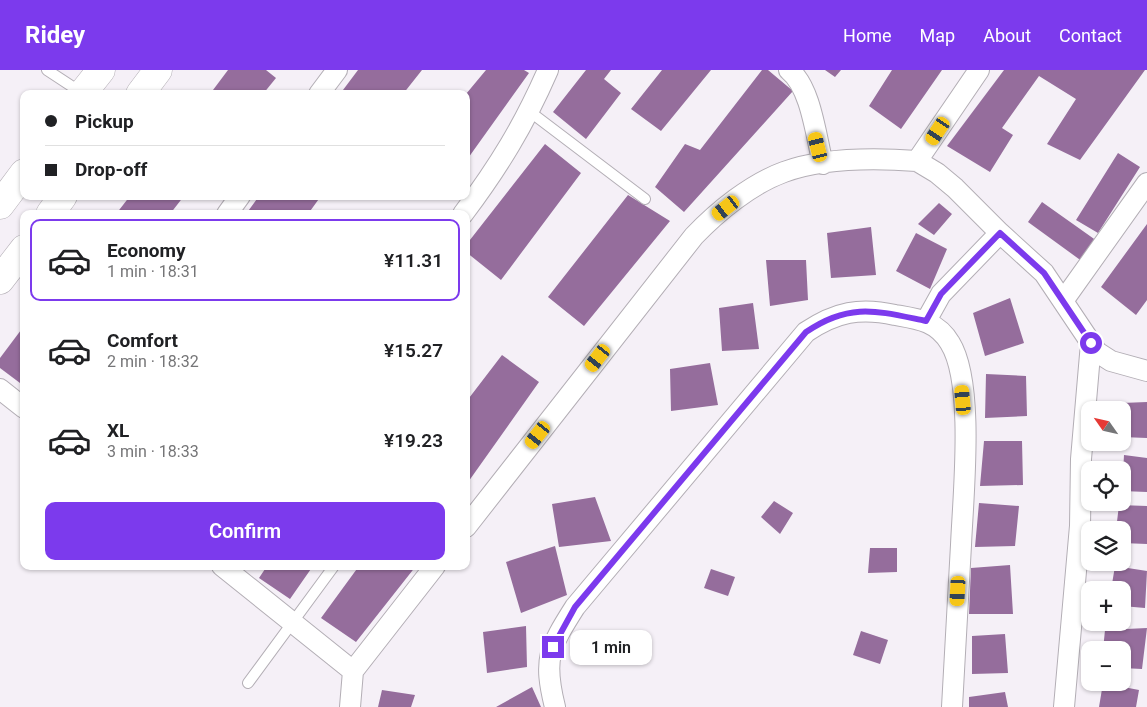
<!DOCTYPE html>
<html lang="en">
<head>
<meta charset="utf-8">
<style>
	body { margin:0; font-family:Roboto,sans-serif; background:#f6f6f6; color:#202124; height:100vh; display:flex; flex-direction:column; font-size:19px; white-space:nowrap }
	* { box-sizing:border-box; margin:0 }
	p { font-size:16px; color:#757577 }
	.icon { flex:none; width:28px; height:28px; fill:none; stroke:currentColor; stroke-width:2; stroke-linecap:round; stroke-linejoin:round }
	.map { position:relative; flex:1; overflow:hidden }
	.details { position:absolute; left:20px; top:140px; width:450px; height:360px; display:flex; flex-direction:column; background:#fff; border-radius:10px; box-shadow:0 1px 4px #0004 }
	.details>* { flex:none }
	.guide { position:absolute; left:20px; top:20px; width:450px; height:110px; border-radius:10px; box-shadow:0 1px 4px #0004; display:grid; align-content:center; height:110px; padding:0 25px; background:#fff }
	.needle { width:32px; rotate:304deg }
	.tools { position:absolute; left:1081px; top:331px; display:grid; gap:10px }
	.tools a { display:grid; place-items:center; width:50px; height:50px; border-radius:10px; background:#fff; box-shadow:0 1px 4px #0004; font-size:25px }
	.end { position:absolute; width:22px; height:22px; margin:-11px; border:6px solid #7c3aed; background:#fff; box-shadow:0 0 0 2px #fff }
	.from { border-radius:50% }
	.bubble { position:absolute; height:35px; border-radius:10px; background:#fff; box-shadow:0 1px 4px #0004; font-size:16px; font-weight:600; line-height:35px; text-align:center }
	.car { position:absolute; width:15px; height:30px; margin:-15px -8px; border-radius:6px; box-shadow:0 0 4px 1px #0007; background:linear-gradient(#f5c518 24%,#345 0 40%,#f5c518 0 76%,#345 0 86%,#f5c518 0) }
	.guide b { display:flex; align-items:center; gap:18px; height:48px; font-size:19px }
	.guide b+b { border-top:1px solid #e0e0e0 }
	.guide i { width:12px; height:12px; background:#202124 }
	ul { padding:9px 0 0; list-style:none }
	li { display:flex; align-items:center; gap:15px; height:82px; margin:0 10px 8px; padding:0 15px; border:2px solid transparent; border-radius:10px }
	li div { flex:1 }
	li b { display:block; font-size:19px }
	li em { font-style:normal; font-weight:600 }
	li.selected { border-color:#7c3aed }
	li>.icon { width:45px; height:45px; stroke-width:1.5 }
	.action { display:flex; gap:10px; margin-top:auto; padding:10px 25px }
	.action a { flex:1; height:58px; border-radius:10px; background:#7c3aed; color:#fff; font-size:20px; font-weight:600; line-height:58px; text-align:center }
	header { display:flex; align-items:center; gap:30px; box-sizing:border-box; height:70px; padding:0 25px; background:#7c3aed; color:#fff }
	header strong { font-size:24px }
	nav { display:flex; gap:28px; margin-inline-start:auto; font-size:18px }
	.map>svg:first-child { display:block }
	.building { fill:#956d9c }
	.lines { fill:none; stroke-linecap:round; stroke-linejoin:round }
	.service-casing { stroke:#b3aeb5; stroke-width:12 }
	.minor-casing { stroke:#b3aeb5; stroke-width:22 }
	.primary-casing { stroke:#b3aeb5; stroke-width:29 }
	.service { stroke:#fff; stroke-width:10 }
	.minor { stroke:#fff; stroke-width:20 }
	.primary { stroke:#fff; stroke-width:28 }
	.route { stroke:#7c3aed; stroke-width:6 }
</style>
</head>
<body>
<header>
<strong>Ridey</strong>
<nav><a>Home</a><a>Map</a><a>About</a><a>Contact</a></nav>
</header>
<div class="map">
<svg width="1147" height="637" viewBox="0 0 1147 637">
	<rect width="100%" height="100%" fill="#f5f0f7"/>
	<path class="building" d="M228,0H266L276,8L263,24H210Z
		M358,0H422L403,24H340Z
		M486,0H524L529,3L466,91V24Z
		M586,0H611L604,9L621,23L586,69L553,42Z
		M662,0H711L661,61L631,39Z
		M762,0H768L793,21L684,142L655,117L685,74L700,80Z
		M825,0H841L835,7Z
		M892,0H942L901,59L869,36Z
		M1004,0H1145L1080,90L1047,74L1076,29L1039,6L1002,58L1013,65L990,102L947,76Z
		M545,74L581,103L501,210L466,182V175Z
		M1118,83L1140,97L1098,163L1076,150Z
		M628,125L670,151L584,256L548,227Z
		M130,126H184L170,144H116Z
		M259,126H321L308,144H246Z
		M1042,132L1097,171L1083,192L1028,152Z
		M939,133L952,144L934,165L918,154Z
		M1147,154V230L1136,245L1101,217Z
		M871,157L876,205L831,208L827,163Z
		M916,163L947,179L930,219L896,201Z
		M766,190H806L808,230L770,236Z
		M1010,228L1024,273L985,286L973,243Z
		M753,233L759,279L722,281L719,238Z
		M24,256V316L0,298V288Z
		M502,285L539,312L466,415V332Z
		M710,293L718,335L671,341L670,299Z
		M986,304L1026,306L1027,346L985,348Z
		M1147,332V368L1122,367V333Z
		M984,371H1022L1023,415L980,416Z
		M1124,385L1147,388V422L1122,421Z
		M595,427L611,471L559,477L552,434Z
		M774,431L793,443L780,464L761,447Z
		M979,433L1019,436L1015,476L975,477Z
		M1119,435L1147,436V474L1122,473V460H1116Z
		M555,476L567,525L521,543L506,492Z
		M870,478H897V502L868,503Z
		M1010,495L1013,544H969L971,498Z
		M267,496H313L290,529L259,508Z
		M359,496H416L356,572L321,548Z
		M1115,496L1147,501L1145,538L1122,536V520H1111Z
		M711,499L735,507L728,526L704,518Z
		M526,556L527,597L487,603L483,562Z
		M1147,558L1142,599L1122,598V580H1103L1105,560Z
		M861,561L888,570L880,594L853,585Z
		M1005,564L1008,603L972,604V566Z
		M1103,613L1139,620L1136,637H1099Z
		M532,617L541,637H496Z
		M382,620L415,625L411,637H378Z
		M1005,622L1008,637H969V627Z"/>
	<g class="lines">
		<g class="service-casing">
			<path id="service" d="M47,0L82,23
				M529,41L645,129
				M248,613L334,496"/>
		</g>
		<g class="minor-casing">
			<path id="minor" d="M789,0C811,17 816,67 823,94
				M319,24L337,0
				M917,91L937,103L955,118L1000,163L1044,203L1097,282L1111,291L1147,301
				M227,144L240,126
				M463,144C499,96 524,55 548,0
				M1063,231L1147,113
				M926,251L941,224L1000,163
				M0,319L24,338
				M466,457L694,166C718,141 751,114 784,102C822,88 877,88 917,91L979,0
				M222,496L353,601
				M350,637L353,601L435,496
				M555,637C543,589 549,578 575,537L806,262C836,242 860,237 895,245C918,249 937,251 950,273C975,313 963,426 961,475C958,529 955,583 952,637
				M1064,637L1080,456L1081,389L1091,273"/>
		</g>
		<g class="primary-casing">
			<path id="primary" d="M82,24L101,0
				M140,24L158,0
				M0,135L24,103
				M50,144L63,126
				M0,210L24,179"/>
		</g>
		<use href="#service" class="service"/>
		<use href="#minor" class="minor"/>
		<use href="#primary" class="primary"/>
	</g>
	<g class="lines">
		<path class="route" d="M553,577L575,537L806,262C850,232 877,241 926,251L941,224L1000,163L1044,203L1091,273"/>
	</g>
</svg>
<div class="tools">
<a><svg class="needle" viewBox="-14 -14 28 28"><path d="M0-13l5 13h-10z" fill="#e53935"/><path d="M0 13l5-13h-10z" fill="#757577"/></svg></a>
<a><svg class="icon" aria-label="locate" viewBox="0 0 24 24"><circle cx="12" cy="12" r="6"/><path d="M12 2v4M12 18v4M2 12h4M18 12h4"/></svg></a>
<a><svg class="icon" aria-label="layers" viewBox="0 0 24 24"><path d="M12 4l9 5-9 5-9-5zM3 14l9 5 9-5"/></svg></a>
<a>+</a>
<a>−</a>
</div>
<i class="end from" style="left:1091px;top:273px"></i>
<i class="end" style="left:553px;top:577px"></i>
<div class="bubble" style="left:570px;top:560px;width:82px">1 min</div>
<i class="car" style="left:938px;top:61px;rotate:214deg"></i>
<i class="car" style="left:818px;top:77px;rotate:346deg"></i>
<i class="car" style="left:726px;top:138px;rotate:232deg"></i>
<i class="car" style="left:598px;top:288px;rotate:218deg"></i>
<i class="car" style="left:963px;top:330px;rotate:355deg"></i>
<i class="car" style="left:538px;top:365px;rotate:218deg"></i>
<i class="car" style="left:958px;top:521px;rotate:183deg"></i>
<div class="guide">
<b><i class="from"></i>Pickup</b>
<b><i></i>Drop-off</b>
</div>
<section class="details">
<ul>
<li class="selected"><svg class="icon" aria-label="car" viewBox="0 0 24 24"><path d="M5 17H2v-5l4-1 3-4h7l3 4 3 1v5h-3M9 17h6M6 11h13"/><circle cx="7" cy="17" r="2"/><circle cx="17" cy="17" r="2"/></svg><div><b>Economy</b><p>1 min · 18:31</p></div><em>¥11.31</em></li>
<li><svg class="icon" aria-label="car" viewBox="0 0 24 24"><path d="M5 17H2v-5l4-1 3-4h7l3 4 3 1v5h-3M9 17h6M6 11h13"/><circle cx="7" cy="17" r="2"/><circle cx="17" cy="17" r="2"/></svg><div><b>Comfort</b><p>2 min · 18:32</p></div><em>¥15.27</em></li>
<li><svg class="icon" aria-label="car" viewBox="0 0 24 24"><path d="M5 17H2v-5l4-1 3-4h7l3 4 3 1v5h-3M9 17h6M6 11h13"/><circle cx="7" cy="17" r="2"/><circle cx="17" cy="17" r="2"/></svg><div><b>XL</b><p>3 min · 18:33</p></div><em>¥19.23</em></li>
</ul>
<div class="action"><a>Confirm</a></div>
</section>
</div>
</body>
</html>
